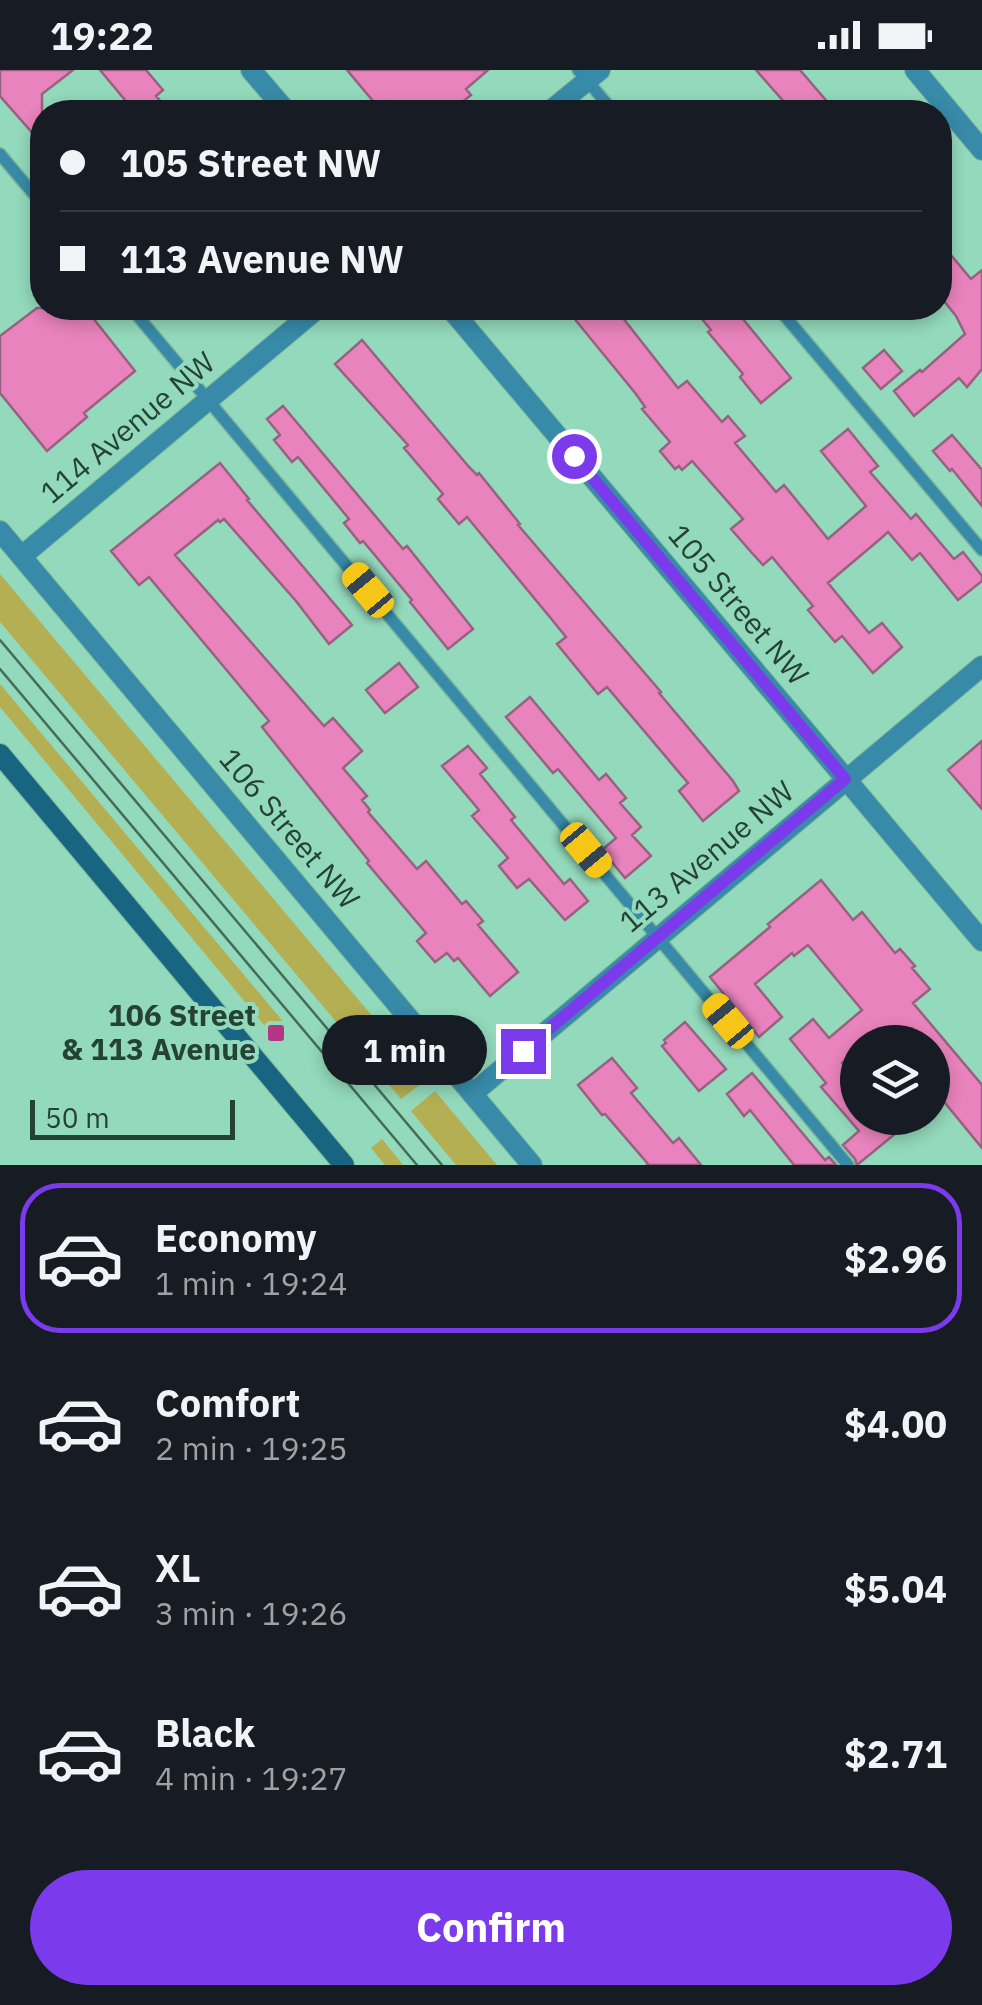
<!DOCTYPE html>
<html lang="en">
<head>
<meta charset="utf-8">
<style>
	body { margin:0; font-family:"IBM Plex Sans",sans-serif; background:#20242c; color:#f1f3f6; height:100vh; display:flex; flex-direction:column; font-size:38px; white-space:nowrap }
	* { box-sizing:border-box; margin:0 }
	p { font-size:32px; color:#9ea1a6 }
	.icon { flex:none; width:55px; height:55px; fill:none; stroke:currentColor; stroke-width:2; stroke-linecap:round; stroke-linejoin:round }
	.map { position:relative; height:1095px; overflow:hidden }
	.drawer { display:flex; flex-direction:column; background:#171b24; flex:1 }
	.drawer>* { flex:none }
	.hud { position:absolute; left:30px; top:30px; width:922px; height:220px; border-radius:40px; box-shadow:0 5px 15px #0003; display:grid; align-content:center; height:220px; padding:0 30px; background:#171b24 }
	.buttons { position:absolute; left:840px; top:955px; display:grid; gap:20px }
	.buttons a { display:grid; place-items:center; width:110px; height:110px; border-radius:50%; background:#171b24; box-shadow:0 5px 15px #0003; font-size:50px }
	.scale { position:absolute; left:30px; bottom:25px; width:205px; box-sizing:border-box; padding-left:10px; border:5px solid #254236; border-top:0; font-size:28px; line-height:35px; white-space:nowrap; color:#254236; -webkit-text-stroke:8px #93d9bb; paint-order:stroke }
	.end { position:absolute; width:45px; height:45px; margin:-22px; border:12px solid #7c3aed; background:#fff; box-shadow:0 0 0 5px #fff }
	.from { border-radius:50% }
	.bubble { position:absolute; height:70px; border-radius:35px; background:#171b24; box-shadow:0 5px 15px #0003; font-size:32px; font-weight:700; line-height:70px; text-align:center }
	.car { position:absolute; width:30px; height:60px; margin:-30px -15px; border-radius:12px; box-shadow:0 0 8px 2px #0007; background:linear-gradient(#f5c518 24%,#345 0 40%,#f5c518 0 76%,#345 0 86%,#f5c518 0) }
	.hud b { display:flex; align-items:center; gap:35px; height:95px; font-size:38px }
	.hud b+b { border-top:2px solid #363941 }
	.hud i { width:25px; height:25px; background:#f1f3f6 }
	ul { padding:18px 0 0; list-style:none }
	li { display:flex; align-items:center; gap:30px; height:150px; margin:0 20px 15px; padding:0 10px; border:5px solid transparent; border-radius:40px }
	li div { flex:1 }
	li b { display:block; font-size:38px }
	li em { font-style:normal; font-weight:700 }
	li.selected { border-color:#7c3aed }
	li>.icon { width:90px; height:90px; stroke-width:1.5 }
	.cta { display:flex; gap:20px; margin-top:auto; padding:20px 30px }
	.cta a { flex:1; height:115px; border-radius:60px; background:#7c3aed; color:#fff; font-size:40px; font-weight:700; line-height:115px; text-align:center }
	.status { display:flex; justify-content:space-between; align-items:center; height:70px; padding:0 50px; background:#171b24; direction:ltr }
	.status svg { height:28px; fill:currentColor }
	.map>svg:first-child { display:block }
	.green { fill:#b5af53 }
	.building { fill:#e983bd; stroke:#97617f; stroke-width:2.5 }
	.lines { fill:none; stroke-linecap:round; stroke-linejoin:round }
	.lane-casing { stroke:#79b59b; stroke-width:14 }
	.street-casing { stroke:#79b59b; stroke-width:22 }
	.secondary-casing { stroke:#79b59b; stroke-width:22 }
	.lane { stroke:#378aa8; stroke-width:11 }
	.street { stroke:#378aa8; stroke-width:20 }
	.secondary { stroke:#176580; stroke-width:20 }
	.tram { stroke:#446c5b; stroke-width:2.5 }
	.route { stroke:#7c3aed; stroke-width:12 }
	.poi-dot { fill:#b33584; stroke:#93d9bb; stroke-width:4 }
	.labels { text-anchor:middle; stroke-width:8; stroke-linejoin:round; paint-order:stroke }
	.street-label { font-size:30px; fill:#254236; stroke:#93d9bb }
	.poi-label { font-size:30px; font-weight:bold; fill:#254236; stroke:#93d9bb; text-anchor:end }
</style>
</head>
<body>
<div class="status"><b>19:22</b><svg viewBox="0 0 49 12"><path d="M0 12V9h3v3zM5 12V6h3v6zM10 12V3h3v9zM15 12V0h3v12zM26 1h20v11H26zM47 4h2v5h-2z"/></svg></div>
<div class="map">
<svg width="982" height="1095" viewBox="0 0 982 1095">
	<rect width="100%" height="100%" fill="#93d9bb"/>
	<path class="green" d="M0,504L426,1010L401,1029L0,552Z
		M0,614L286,955L274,967L0,637Z
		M435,1021L497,1095H456L411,1041Z
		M382,1069L403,1095H385L371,1078Z"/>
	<path class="building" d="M0,0H73L42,24V74L0,26Z
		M100,0H146L163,20L156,26L170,42H135Z
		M347,0H488L466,19L471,25L450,42H394L385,31L378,37Z
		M756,0H800L836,42H793Z
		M940,172L971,209L982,200V299L967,317L959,308L914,346L894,321L920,300L922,302L965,264L956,246L940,226Z
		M37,238H85L135,301L84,343L87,347L47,381L0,323V266Z
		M584,238H615L678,318L687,311L722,352L728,346L745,366L735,373L776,422L784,415L828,469L866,436L821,381L848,359L878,396L870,402L911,449L916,444L954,489L963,482L982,506V511L958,530L920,483L912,490L888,462L879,470L828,513L869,563L882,553L902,577L873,603L842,566L835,572L824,559L808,540L813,536L772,487L763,495L752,483L731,459L743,449L692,391L682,400L679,396L675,399L660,381L670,372L642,339L645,337L636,324L573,247Z
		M693,238H734L791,308L761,333L740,307L743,304L708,262L711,260Z
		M362,270L469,397L477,405L479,403L520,454L518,455L661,622L659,623L733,711L739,721L703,751L679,721L688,713L607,617L598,624L557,574L566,567L549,546L467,447L459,454L438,429L443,424L404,378L408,375L335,294Z
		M884,280L902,301L881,319L863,298Z
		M283,336L403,479L407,476L473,559L448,579L410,532L412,530L363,471L360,473L344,453L349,449L298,387L292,392L274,370L280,365L267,349Z
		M952,365L982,400V436L952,399L950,401L933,381Z
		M220,393L249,429L247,430L352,555L329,574L296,531L224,449L220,452L218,450L175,485L324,656L333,648L362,681L343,698L367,726L362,730L370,740L368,742L417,799L426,791L462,834L466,831L483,851L478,855L518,902L490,926L458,888L454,891L447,883L435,892L417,871L426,863L367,793L369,791L262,657L269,651L149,507L139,515L111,481Z
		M399,593L418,617L385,643L366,620Z
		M530,627L599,710L606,704L626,728L620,733L641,757L632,765L651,786L625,808L602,780L616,768L558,699L553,703L506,647Z
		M982,671V739L948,700Z
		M468,676L487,698L480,704L515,747L511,750L564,814L570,809L588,831L565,850L529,809L517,818L499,796L508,788L472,746L479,740L442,696Z
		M821,810L853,850L862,842L895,883L900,879L915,896L912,898L930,919L913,933L982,1015V1078L932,1017V972H858V980L842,993L858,1011V1048H883L896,1063L857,1095L855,1089L843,1075L859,1061L821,1017L826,1013L790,969L813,949L829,968L862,940L808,875L794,886L792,883L755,914L782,947L759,967L710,907L770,857L768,854Z
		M685,952L726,999L699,1021L662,976L666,973L664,970Z
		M612,988L637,1018L631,1023L673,1073L679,1068L701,1095H647L648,1094L605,1044L602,1045L578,1015Z
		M752,1003L825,1090L829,1087L836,1095H794L750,1040L744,1046L727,1024Z"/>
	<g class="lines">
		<g class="lane-casing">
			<path id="lane" d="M578,0L614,42
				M0,84L42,134
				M131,238L848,1095
				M778,238L982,480"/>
		</g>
		<g class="street-casing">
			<path id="street" d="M251,0L287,42
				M915,0L982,80
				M549,42L600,0
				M450,238L982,871
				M0,461L532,1095
				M22,486L318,238
				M472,1024L982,596"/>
		</g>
		<g class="secondary-casing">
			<path id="secondary" d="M0,684L344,1095"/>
		</g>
		<use href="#lane" class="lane"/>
		<use href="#street" class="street"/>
		<use href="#secondary" class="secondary"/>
		<path class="tram" d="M0,570L442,1095
			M0,599L417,1095"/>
	</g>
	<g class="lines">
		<path class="route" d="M523,981L845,709L574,386"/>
	</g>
	<rect class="poi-dot" x="266" y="953" width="20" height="20" rx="5"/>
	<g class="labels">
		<g class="street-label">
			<text transform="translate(128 358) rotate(-40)" y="10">114 Avenue NW</text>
			<text transform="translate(738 535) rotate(50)" y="10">105 Street NW</text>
			<text transform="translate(289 759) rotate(50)" y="10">106 Street NW</text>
			<text transform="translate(707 787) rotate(-40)" y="10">113 Avenue NW</text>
		</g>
		<g class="poi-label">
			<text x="256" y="956">106 Street<tspan x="256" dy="34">&amp; 113 Avenue</tspan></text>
		</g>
	</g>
</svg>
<div class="buttons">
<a><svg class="icon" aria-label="layers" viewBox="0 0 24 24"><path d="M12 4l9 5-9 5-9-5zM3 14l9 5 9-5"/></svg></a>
</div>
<div class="scale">50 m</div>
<i class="end from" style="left:574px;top:386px"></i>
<i class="end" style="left:523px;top:981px"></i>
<div class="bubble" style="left:322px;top:945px;width:165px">1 min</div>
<i class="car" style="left:368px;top:520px;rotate:320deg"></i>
<i class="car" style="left:586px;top:780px;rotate:140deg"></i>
<i class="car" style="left:728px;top:951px;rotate:320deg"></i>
<div class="hud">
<b><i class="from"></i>105 Street NW</b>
<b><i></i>113 Avenue NW</b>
</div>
</div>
<section class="drawer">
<ul>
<li class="selected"><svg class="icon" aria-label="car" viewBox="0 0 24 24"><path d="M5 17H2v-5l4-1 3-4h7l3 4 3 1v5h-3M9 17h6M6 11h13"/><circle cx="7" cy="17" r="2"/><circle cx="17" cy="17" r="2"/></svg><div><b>Economy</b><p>1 min · 19:24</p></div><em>$2.96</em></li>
<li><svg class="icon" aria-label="car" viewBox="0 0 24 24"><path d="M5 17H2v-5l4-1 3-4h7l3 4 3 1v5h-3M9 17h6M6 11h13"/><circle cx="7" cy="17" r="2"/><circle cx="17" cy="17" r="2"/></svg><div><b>Comfort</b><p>2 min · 19:25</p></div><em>$4.00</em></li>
<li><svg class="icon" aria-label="car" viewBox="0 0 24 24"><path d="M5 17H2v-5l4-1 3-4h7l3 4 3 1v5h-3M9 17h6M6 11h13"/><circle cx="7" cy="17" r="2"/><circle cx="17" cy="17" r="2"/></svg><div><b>XL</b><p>3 min · 19:26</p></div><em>$5.04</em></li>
<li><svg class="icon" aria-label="car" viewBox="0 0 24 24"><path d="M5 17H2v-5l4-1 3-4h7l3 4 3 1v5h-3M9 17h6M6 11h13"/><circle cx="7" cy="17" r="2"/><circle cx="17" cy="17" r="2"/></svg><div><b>Black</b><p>4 min · 19:27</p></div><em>$2.71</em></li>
</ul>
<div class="cta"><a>Confirm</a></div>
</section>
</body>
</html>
